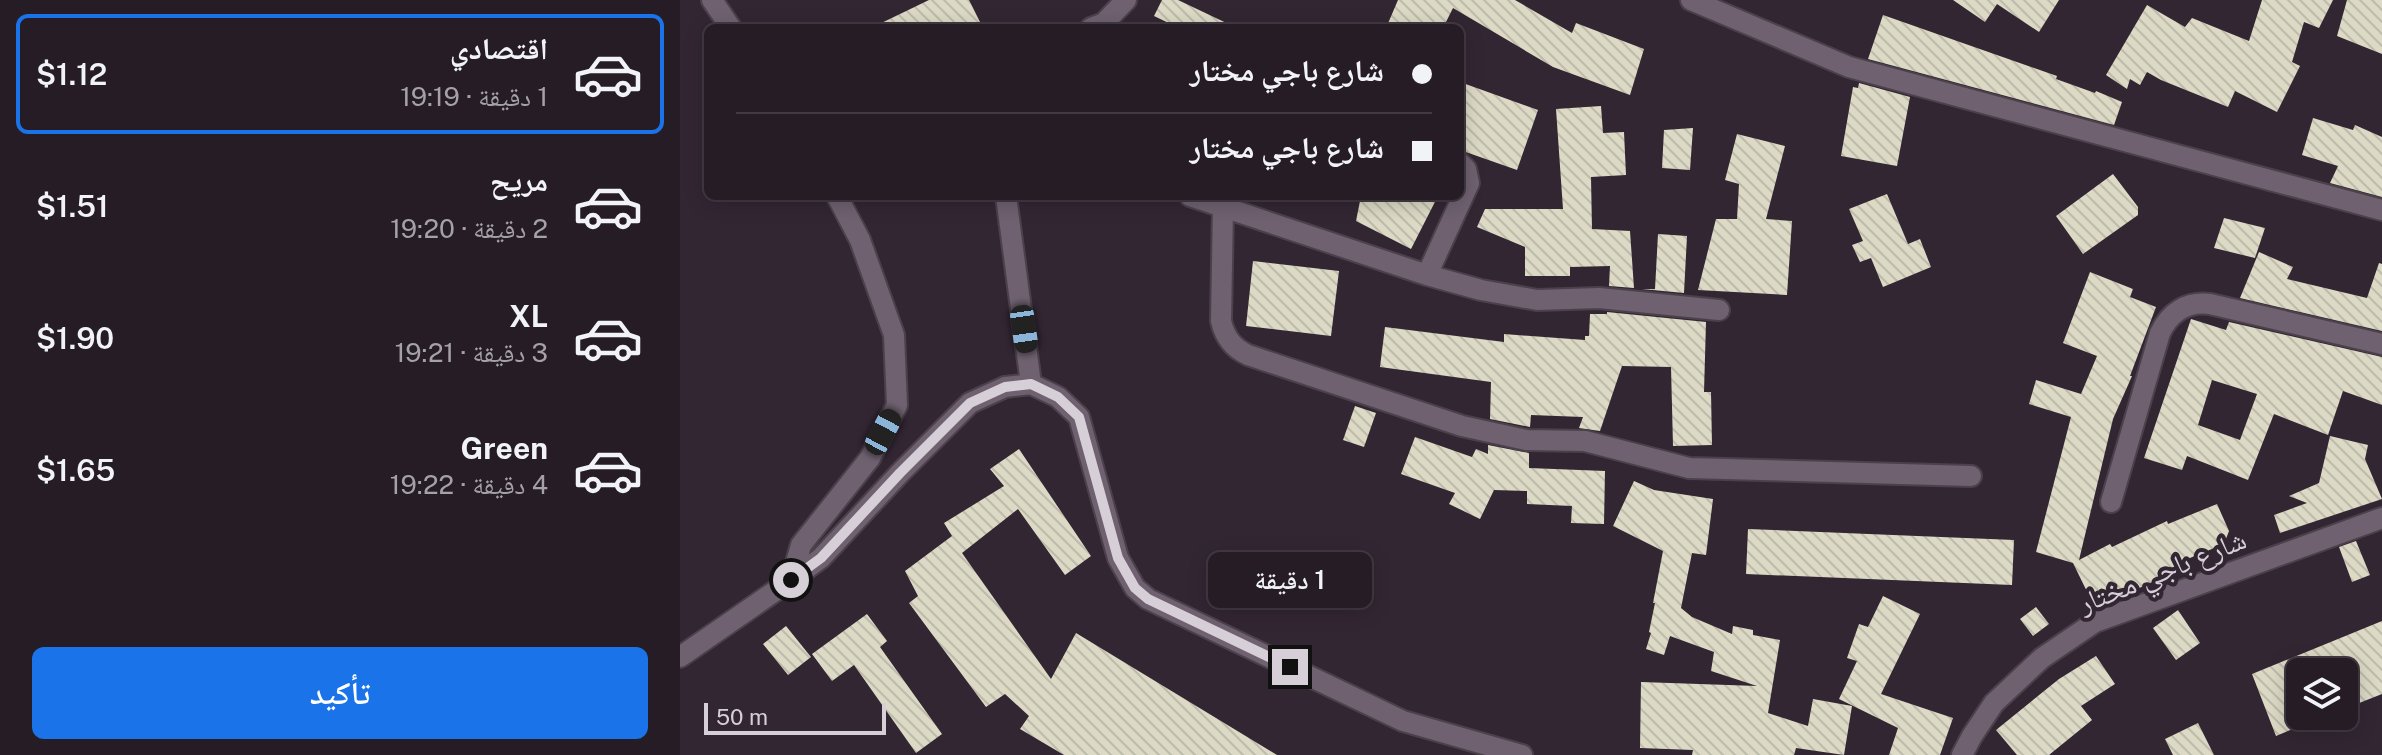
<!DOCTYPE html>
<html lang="ar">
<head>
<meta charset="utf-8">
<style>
	body { margin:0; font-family:"Public Sans","Noto Naskh Arabic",sans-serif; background:#322932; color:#f1f3f6; direction:rtl; height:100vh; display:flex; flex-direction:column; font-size:30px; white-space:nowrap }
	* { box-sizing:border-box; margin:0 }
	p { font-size:26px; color:#a4a1a7 }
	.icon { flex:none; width:44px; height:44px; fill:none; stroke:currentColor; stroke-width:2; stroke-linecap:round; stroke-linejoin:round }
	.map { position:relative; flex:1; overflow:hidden; direction:ltr }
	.details { display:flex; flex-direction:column; background:#261c26; width:680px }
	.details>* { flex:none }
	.banner { position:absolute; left:24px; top:24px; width:760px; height:176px; border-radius:12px; box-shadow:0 4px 20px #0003,0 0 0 2px #423a43; direction:rtl; display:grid; align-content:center; height:176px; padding:0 32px; background:#261c26 }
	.fabs { position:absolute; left:1606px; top:658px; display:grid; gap:16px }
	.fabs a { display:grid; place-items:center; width:72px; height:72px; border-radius:12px; background:#261c26; box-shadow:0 4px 20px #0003,0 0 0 2px #423a43; font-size:40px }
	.scale { position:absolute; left:24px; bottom:20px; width:182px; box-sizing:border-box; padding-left:8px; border:4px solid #d7cfd8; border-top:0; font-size:22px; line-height:28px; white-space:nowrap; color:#d7cfd8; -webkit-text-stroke:6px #322633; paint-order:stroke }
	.end { position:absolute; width:36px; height:36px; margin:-18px; border:10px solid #d7cfd8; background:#111; box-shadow:0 0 0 4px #111 }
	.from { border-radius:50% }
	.bubble { position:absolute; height:56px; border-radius:12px; background:#261c26; box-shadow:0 4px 20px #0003,0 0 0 2px #423a43; font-size:26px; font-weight:600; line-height:56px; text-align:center; direction:rtl }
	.car { position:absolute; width:24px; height:48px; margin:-24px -12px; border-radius:10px; box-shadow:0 0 6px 2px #0007; background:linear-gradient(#222 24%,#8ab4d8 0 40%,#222 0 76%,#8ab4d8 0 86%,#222 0) }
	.banner b { display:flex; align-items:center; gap:28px; height:76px; font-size:30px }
	.banner b+b { border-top:2px solid #423a43 }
	.banner i { width:20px; height:20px; background:#f1f3f6 }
	ul { padding:14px 0 0; list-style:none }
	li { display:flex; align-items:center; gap:24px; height:120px; margin:0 16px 12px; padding:0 16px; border:4px solid transparent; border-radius:12px }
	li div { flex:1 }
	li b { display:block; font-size:30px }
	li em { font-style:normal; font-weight:600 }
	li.selected { border-color:#1a73e8 }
	li>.icon { width:72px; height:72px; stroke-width:1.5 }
	.button { display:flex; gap:16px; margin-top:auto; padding:16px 32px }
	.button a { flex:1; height:92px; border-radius:12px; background:#1a73e8; color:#fff; font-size:32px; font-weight:600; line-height:92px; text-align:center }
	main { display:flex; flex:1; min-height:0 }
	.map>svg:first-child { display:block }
	.building { fill:url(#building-back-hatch); fill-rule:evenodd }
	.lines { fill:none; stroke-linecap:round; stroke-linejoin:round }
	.street-casing { stroke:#4b414b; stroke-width:24 }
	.street { stroke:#6f6170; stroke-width:20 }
	.route { stroke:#d7cfd8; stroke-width:10 }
	.labels { text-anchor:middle; stroke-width:8; stroke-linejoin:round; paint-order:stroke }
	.street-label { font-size:28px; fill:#d7cfd8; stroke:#322633 }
</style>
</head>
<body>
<main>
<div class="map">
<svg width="1702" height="755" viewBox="0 0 1702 755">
	<defs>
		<pattern id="building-back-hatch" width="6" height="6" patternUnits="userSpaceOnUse" patternTransform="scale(2)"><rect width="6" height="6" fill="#dcdac5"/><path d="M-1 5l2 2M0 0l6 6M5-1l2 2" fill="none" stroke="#bdbbab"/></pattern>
	</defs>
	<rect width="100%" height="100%" fill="#322633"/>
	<path class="building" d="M249,0H289L303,28H191Z
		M482,0H498L557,28H499L474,16Z
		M718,0H835L892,33L896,23L964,49L950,95L873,67L773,8L763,28H706Z
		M1273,0H1379L1359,32L1317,4L1305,22Z
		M1582,0H1653L1639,28L1624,22L1612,62L1620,66L1597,112L1555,91L1548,107L1481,80L1467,72L1460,85L1450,79L1447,89L1426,75L1467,5L1505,27L1512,18L1569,41Z
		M1667,0H1702V54L1657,36Z
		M1203,15L1377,76L1376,79L1415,93L1416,91L1442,102L1434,125L1188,59Z
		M780,82L858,110L837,170L780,150Z
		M1179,83L1230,97L1217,166L1161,156L1173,87L1178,88Z
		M921,106L923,133L944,132L946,175L911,177L912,229L950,231L954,288L929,286L930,266L890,267V276H845V247L797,227L805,209H883L876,109Z
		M1633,118L1673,130L1675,125L1702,137V197L1650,183L1658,166L1622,155Z
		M1013,128L1010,170L982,168L984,130Z
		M1057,134L1105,146L1086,219L1112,221L1107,295L1018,290L1036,219H1057L1059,184L1045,180Z
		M1433,174L1458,207V215L1403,254L1376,216Z
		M1207,194L1228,244L1240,239L1251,267L1203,287L1191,258L1180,262L1172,245L1183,241L1169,209Z
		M681,196H758L731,249L676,221Z
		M1544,218L1585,228L1575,258L1534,248Z
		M978,234L1007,236L1004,293L962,289H975Z
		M1579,252L1613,267L1607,279L1687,298L1699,263L1702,264V331L1560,298Z
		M573,261L659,271L651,336L566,326Z
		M1410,272L1453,289L1450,297L1476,307L1450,376H1452L1433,419L1399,560L1430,544L1432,547L1487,521L1488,524L1537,504L1549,531L1544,544L1505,560L1508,566L1415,608L1393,563L1356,552L1391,417L1349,404L1356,380L1401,394L1417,356L1383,343Z
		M927,312L1026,322L1024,392H1031L1032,445L993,446L991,367L942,366L920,431L899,428L903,417L851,415L850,427L810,419L811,382L700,367L705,327L824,342V334L905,340V336H909L910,314H927Z
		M1511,319L1546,330L1549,322L1702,357V405L1663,391L1648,435L1594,414L1568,480L1507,456L1502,470L1464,458ZM1532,380L1577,394L1560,440L1518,425Z
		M675,406L696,413L684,447L663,440Z
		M1650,436L1688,445L1685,459L1702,499L1600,533L1594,515L1627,503L1609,496L1639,483Z
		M735,437L792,457L796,449L808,454V445L849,453V468L925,471L924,524L891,523L892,506L847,504V491L814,490L800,519L769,504L775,493L721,474Z
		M339,449L411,556L385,575L338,509L282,553L371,679L396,633L597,755H384L340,729L349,716L325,694L306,707L229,603L238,596L225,571L272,536L264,523L324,486L310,469Z
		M954,481L974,490L1033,499L1026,555L1012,553L1001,608L1012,617L1052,634L1053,626L1073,630V635L1100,640L1088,713L1128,726L1133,699L1172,706L1164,755L1116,748L1114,755H1012L1013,750L960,748L961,682L1077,686L1031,671L1034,652L990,636L984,655L966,649L971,633L969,632L975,603H973L983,551L933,526Z
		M1068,529L1334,540L1332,585L1066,574Z
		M1676,541L1690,575L1672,582L1659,547Z
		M1203,596L1240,614L1201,694L1273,718L1260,755H1209L1218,728L1159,699L1177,661L1167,658L1179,624L1188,627Z
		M1356,607L1369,624L1353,636L1340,619Z
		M1498,610L1520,643L1496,660L1473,628Z
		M187,614L207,641L200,647L262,734L236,753L174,665L152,681L132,654Z
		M1702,621V694L1664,709V672H1620V726L1596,736L1572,674Z
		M106,626L131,657L108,675L83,644Z
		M1416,656L1435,684L1401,706L1412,720L1369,755H1337L1316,730L1379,679Z
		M1518,723L1534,755H1493L1485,739Z"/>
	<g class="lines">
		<g class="street-casing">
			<path id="street" d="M32,0L51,28
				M1011,0L1169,67L1702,210
				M411,28L424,23L446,0
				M326,196L351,384
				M510,196L747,275L801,290L857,300L919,298L1039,310
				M543,207L541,321C545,338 553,348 568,355L782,426L846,440L905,441L1009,468L1291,476
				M747,275L789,183L786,169L780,163
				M1431,502L1480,333C1490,312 1507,301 1530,304L1702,344
				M111,580L141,558L220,473L290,403L325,387L351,384L378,397L399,417L438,558L455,588L468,599L723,721L842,755
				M0,657L111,580L121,545L190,458L217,405L214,335L180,240L157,196
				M1282,755L1292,736L1314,703L1362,658L1415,622L1702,518"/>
		</g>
		<use href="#street" class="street"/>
	</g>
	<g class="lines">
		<path class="route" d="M111,580L141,558L220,473L290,403L325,387L351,384L378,397L399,417L438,558L455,588L468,599L610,667"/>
	</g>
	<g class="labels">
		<g class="street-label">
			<text transform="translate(1482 571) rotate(-22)" y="10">شارع باجي مختار</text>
		</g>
	</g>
</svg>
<div class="fabs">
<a><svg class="icon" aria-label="layers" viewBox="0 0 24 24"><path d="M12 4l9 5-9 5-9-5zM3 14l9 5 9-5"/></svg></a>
</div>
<div class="scale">50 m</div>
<i class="end from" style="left:111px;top:580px"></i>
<i class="end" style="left:610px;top:667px"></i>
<div class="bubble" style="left:528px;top:552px;width:164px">1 دقيقة</div>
<i class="car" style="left:344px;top:329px;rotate:172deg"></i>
<i class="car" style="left:203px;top:432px;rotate:28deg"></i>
<div class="banner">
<b><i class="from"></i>شارع باجي مختار</b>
<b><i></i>شارع باجي مختار</b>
</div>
</div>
<section class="details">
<ul>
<li class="selected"><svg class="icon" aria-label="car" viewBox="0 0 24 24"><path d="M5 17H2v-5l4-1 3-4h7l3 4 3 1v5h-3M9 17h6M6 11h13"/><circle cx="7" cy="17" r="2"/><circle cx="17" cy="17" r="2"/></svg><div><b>اقتصادي</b><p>1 دقيقة · 19:19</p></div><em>$1.12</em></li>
<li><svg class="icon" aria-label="car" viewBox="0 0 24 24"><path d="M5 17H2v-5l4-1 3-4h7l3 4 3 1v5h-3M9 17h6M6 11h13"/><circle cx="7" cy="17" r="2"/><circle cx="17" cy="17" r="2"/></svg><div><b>مريح</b><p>2 دقيقة · 19:20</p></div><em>$1.51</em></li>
<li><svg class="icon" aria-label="car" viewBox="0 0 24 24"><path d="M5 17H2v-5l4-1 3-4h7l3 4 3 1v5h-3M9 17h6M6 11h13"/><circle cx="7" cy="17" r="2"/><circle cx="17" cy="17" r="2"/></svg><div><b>XL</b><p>3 دقيقة · 19:21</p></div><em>$1.90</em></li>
<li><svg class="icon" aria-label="car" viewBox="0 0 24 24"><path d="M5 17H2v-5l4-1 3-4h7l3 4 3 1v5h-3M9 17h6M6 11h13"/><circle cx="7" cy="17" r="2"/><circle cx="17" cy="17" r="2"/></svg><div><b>Green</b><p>4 دقيقة · 19:22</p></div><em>$1.65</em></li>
</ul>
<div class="button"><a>تأكيد</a></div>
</section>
</main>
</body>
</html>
